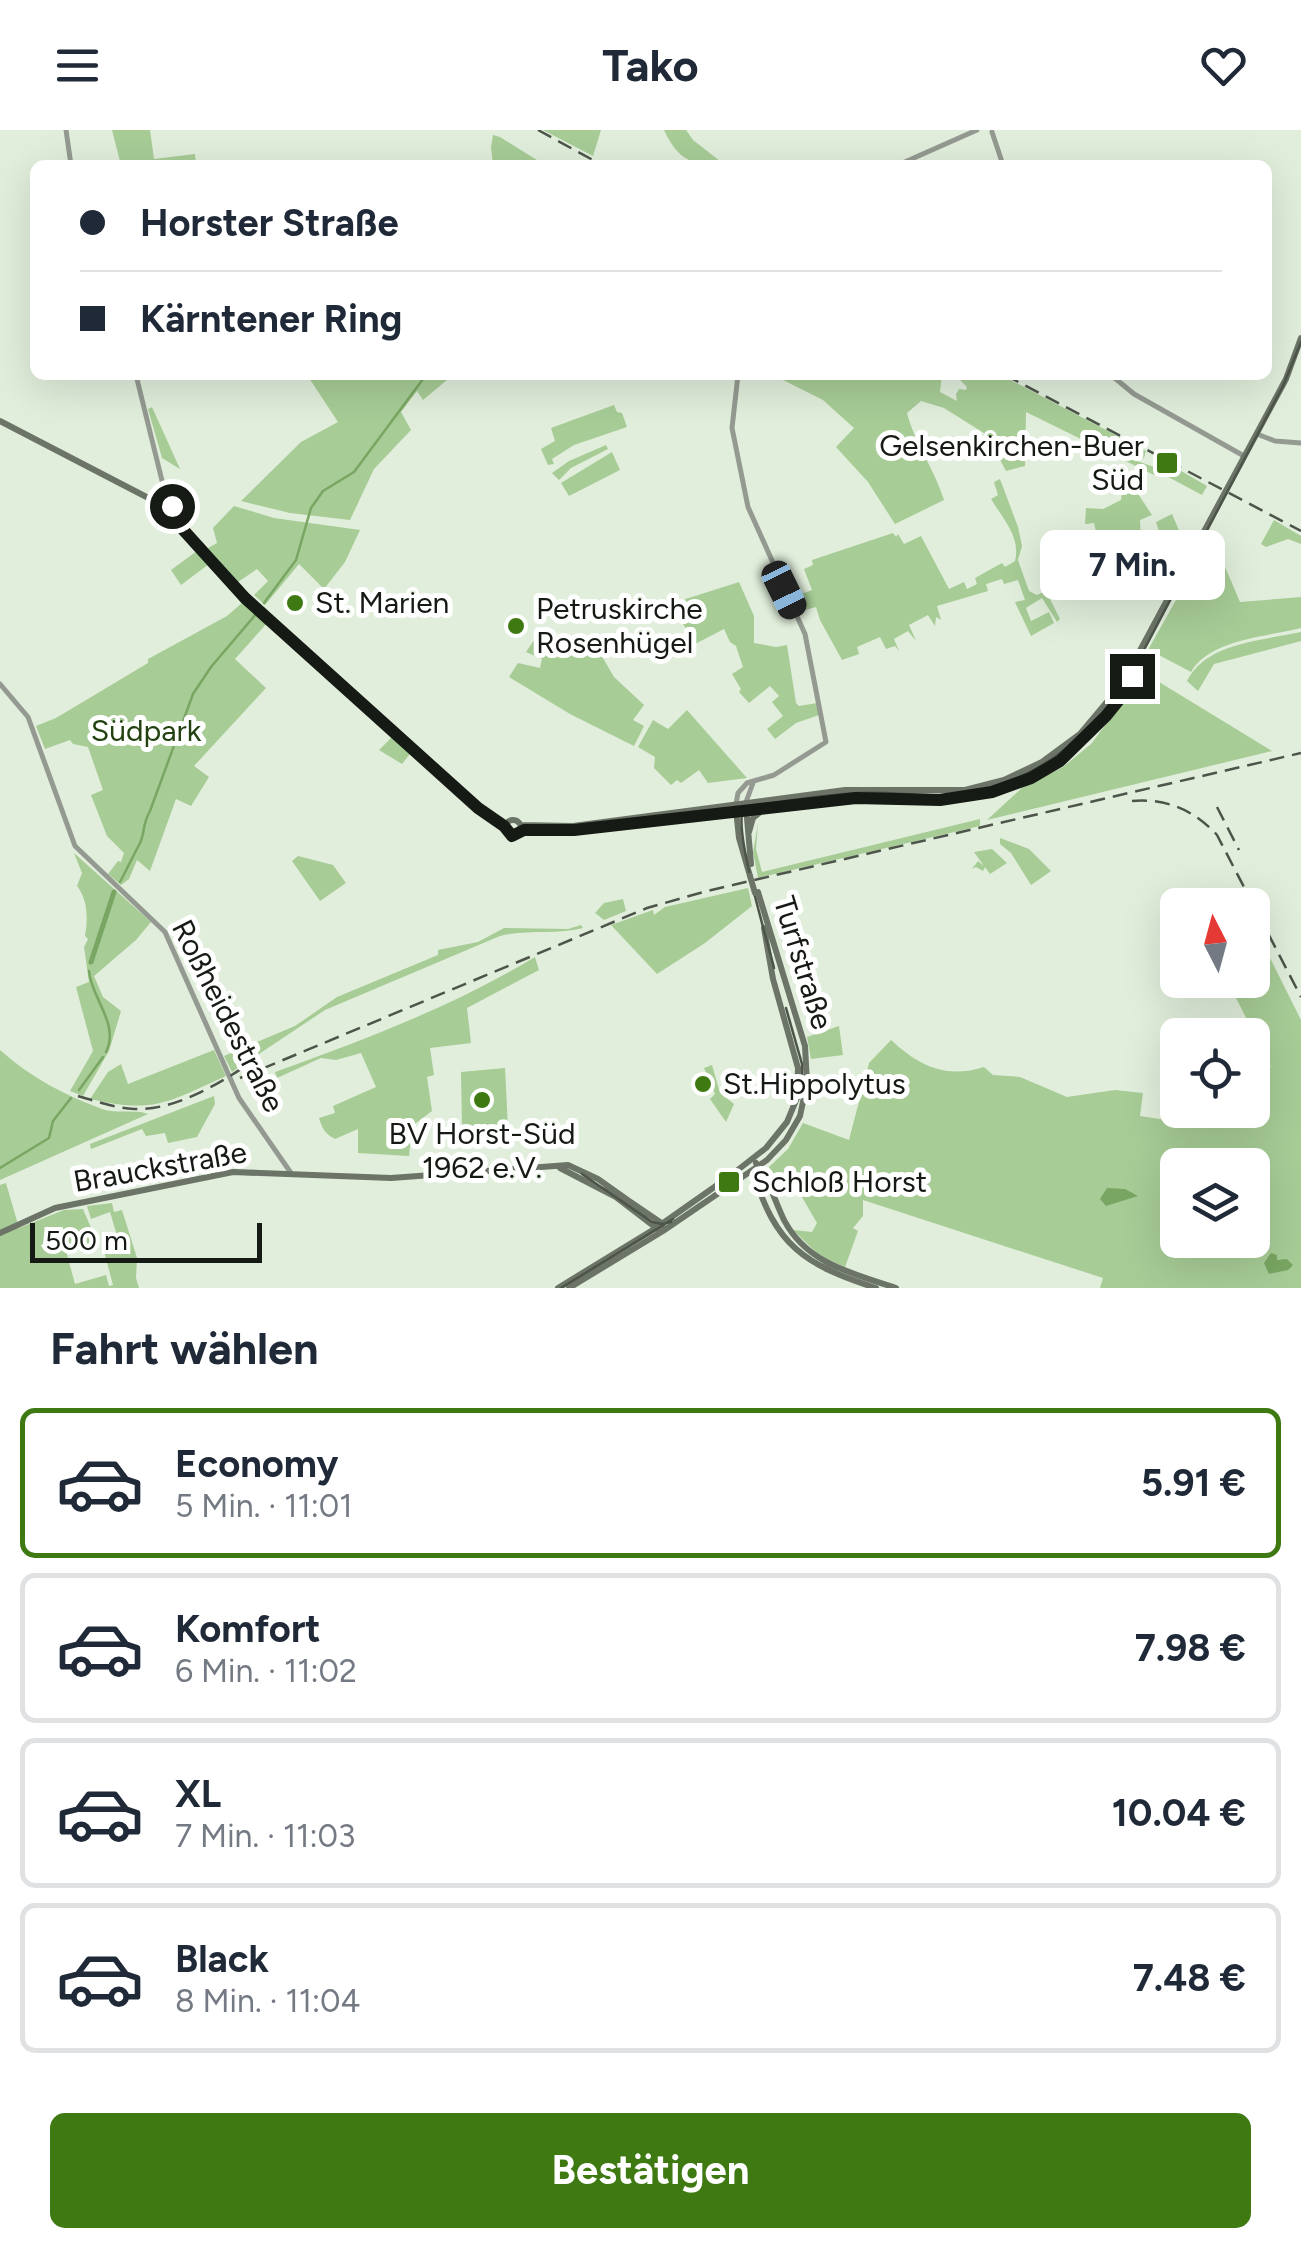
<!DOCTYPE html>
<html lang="de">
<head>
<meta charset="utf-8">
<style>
	body { margin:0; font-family:Figtree,sans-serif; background:#f2f2f3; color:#1f2937; height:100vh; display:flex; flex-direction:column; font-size:38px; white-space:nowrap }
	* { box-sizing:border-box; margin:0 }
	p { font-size:32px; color:#747a83 }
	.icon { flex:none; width:55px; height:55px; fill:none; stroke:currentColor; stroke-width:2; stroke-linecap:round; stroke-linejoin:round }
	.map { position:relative; height:1158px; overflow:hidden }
	.drawer { display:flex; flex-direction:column; background:#fff; flex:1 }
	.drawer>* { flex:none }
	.guide { position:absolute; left:30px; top:30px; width:1242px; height:220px; border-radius:15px; box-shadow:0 10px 40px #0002; display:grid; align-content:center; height:220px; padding:0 50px; background:#fff }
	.needle { width:65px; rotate:354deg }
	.buttons { position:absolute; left:1160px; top:758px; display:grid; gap:20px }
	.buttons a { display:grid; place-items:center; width:110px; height:110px; border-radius:15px; background:#fff; box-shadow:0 10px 40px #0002; font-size:50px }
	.scale { position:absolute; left:30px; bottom:25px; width:232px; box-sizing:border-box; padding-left:10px; border:5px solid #161a14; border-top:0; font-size:28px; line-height:35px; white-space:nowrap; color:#161a14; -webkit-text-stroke:8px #fff; paint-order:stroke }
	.end { position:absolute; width:45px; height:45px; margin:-22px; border:12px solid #161a14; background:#fff; box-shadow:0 0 0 5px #fff }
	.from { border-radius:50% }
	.bubble { position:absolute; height:70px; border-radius:15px; background:#fff; box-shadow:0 10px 40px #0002; font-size:32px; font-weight:700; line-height:70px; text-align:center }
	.car { position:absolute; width:30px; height:60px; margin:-30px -15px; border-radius:12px; box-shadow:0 0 8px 2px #0007; background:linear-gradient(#222 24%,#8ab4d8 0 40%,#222 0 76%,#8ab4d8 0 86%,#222 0) }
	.guide b { display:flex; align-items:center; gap:35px; height:95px; font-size:38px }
	.guide b+b { border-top:2px solid #e0e1e3 }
	.guide i { width:25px; height:25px; background:#1f2937 }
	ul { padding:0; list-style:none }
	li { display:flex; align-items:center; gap:30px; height:150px; margin:0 20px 15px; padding:0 30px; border:5px solid #e0e1e3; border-radius:15px }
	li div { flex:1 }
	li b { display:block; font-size:38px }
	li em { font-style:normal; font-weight:700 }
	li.selected { border-color:#3e7912 }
	li>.icon { width:90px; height:90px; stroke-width:1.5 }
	h2 { padding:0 50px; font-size:45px; line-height:120px }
	.button { display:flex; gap:20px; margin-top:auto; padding:20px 50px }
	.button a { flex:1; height:115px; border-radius:15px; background:#3e7912; color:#fff; font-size:40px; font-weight:700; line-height:115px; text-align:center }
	header { display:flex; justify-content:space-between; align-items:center; height:130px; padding:0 50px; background:#fff; font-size:45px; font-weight:700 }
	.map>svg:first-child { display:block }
	.green { fill:#a7cc96; fill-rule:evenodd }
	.water { fill:#79a662 }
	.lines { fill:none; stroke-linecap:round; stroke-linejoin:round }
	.stream { stroke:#79a662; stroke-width:2.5 }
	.canal { stroke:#79a662; stroke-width:5 }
	.tertiary { stroke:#949a92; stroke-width:5 }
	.secondary { stroke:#6c7468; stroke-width:6 }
	.tram { stroke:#4d544a; stroke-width:2.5 }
	.rail { stroke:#4d544a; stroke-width:2.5; stroke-dasharray:15 8; stroke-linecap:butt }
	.secondary-bridge { stroke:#6c7468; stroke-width:6 }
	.route { stroke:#161a14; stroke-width:12 }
	.poi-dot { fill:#3e7912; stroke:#fff; stroke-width:4 }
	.labels { text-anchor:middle; stroke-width:10; stroke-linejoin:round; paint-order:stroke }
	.poi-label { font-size:30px; fill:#161a14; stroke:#fff; text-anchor:start }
	.park-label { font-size:30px; fill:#234110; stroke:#fff }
	.street-label { font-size:30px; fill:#161a14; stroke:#fff }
</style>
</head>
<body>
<header><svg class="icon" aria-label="menu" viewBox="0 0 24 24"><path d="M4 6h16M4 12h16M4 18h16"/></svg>Tako<svg class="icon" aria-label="heart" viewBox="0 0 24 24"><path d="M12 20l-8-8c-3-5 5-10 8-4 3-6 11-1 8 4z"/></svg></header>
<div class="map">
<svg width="1301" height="1158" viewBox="0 0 1301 1158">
	<rect width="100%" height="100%" fill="#e1eedb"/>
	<path class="green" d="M112,0H150L154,29L195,24L196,35H121Z
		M543,0H601L593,26Z
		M664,0H686L693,10L725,35C693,35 679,32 664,0Z
		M493,5L500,7L545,35H493L491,17Z
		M307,245H453L423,270L417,261L401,282L411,300L374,339L350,390L290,383L241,371L301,312L338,292Z
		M773,245H942L940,262L957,271L956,264L959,259L966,260L967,257L955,245H1001L1146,321L1144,328L1137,331L1157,338L1160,331H1164L1207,356L1202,365L1157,341L1154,345L1026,282L1025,336L1006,341L987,305L944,278L921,271L907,283C915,314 934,338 944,370L895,394L868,352L836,317L854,298L823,270Z
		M614,275L617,282L622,283L627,297L574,315L552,329L554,334L548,335L541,319L555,311L551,298Z
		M152,277L180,339L162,328L148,279Z
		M606,315L608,319L571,338L559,350L552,343L569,331Z
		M612,322L620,340L569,366L561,353Z
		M1125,344L1152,385L1140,390L1141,415L1100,419L1094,393L1085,394L1086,378L1103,379L1121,370L1122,361L1113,348Z
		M1000,349L1018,397L1022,416L1018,430L1029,461L1037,465L1046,461L1060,489L1057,492L1042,468L1026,478L1031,491L1049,482L1054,493L1031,506L1015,472L1025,470L1018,450L1004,454L1002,449L986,454L988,461L937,476L941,490L936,487L935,496L928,485L909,495L916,511L908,501L894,509L899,521L895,516L886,519L880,507L857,517L859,524L842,530L820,490L816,477L798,482L791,468L812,460L804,439L813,435L812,430L893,403L896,407L898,404L904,414L921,406L949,459L964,452L967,459L977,454L975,448L1002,433L1005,437L1015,431C1021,407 1003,389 991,369L998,365L994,352Z
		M234,376L274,388L360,400L345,432L324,459L299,434L265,475L254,465L268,451L257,439L238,452L208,418L217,413L213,398Z
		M1172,384L1189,424L1173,455V445L1156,392Z
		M1274,390L1301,406V414L1288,409L1266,417L1261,414Z
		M197,421L209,434L181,455L171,440Z
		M1220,425L1240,472L1301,467V498C1266,507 1210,509 1191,542L1157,524L1146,544L1272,621L987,690L1023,657L1063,637L1091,614L1131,561L1139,536L1200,427Z
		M739,452L754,486V513L776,517L787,515L796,573L799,576L817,573L819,585L796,593L775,609L767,599L783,586L772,572L779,566L770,556L749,573L739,562L741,559L732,544L743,537L736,516L730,512L724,499L695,514L675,480L687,474L685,469L689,468Z
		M243,472L267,493L235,529L266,558L194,636L209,647L191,676L176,669L150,741L137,730L129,749L121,755L108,744L118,731L121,732L124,723L107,706L91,665L103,660L88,617L73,614L70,610L45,619L36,596L56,588L148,533V529L227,486Z
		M540,501L593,511L614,547L644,575L633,590L644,596L634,616L570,584L509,547L518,533L540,538L542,529L526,522Z
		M1301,502V511L1214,534L1198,561L1187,551C1206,513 1259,511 1301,502Z
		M687,580L739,639L747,648L708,653L699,640L681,653L677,650L671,655L654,638L655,627L638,617L653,590L668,599Z
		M392,607L410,624L402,634L379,620Z
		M980,689V696L758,748L753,722L758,694L756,719L762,742Z
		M1000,708L1029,719L1051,741L1031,755L1011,723L1000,714Z
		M992,719L1007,733L990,744L985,737L983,741L976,737L972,739L978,731L984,736L974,722Z
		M74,723L151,792L136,810L94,846L103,867L121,881L109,921L83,966L70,961L93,921L76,857L89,852L84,817L88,809L85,806C88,789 88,770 77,756L82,743Z
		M298,726L333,735L346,753L320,771L292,731Z
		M748,758L752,776L705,813L657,844L611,795L653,780L654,785L665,777Z
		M623,769L626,781L604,790L595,783L604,773Z
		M581,795L583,798C556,805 528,799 500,806L325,880L232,942L224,926L295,896L337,867L438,825V820L478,812L504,798L568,799Z
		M1267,822L1301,890V1158H1100L1103,1148L863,1070V1086L853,1098L858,1101L845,1137L820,1126L793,1100L812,1102L817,1093L799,1062L773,1051L769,1037L788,1019L803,993L849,1010L869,933L891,910C919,936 946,949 984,937L993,945L1020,947L1067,967L1115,960L1143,963L1140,986L1180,992L1182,980H1252L1253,933L1271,937L1236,868L1252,862L1245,850H1252L1253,831ZM1178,1035H1252V1110H1178Z
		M535,827L539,840L467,878L471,913L430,918L434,945L427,947L432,981L412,996L409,1026L358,1023V999L335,1009C325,1004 322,998 319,988L335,983L333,976L376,957L361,923L336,930L321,928L277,948L275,942C364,910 454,876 535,827Z
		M839,896L843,925L811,929L807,907Z
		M0,920C30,947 64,965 102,979C116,984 135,979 148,984L0,1050Z
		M214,920L226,946C168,972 155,984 90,969L108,942L121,934L128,954Z
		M712,935L720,963L734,974L726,992L710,969L715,964L704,938Z
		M505,938L508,998H462L461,942Z
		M214,966L215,974L197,1007L168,1013L165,1003L146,1006L142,999L91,1019L90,1014Z
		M6,1053L19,1098L64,1080L83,1079L97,1112L66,1121L75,1154L106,1145L109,1156L113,1155L104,1121L121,1119L110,1082L91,1089L87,1076L112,1073L114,1082L122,1080L137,1128L136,1148L139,1158H0V1055Z"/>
	<path class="water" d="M1107,1058L1125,1059L1138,1066L1106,1076L1100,1069Z
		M1271,1123L1277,1125V1130L1287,1129L1293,1135L1288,1140L1269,1144L1264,1133Z"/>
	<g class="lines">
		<path class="stream" d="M264,473L296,430L311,378L323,361L354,342L426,245
			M120,752C127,739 133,726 140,713C145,703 142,695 150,681L193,564L211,537L256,484
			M89,841C91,868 120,894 106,922
			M79,960L103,927
			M0,1038L49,1008L53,991L71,968"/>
		<path class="canal" d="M91,832L114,762"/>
		<path class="tertiary" d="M66,0L71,35
			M992,2L1003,35
			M898,35L977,0
			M136,245L167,371
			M1111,245L1134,264L1244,326
			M1257,304L1275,311L1301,313
			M0,554L28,587L75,716L165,802L239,968L291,1043
			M746,672L753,653
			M736,674L738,663L747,653L774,645L826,612L805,504L748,377L732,298L738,245"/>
		<path class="secondary" d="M0,291L160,374L161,381L171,386L245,468L478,678L505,697
			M160,374L170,372L177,387
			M746,677L751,734
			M736,680L739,708L750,746
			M505 698a8 8 0 1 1 16 0a8 8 0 1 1-16 0Z
			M521,695L573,696L845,660H965L1004,650L1042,632L1080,604L1122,554L1286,249L1301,208
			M575,700L856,668L940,670L992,662L1031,648L1075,619L1123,565L1133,541
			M749,702L753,688L763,680
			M756,1033C769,1049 775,1072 784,1090C807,1134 852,1143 896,1158
			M560,1038L616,1067L659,1100
			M753,1041C775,1116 805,1135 876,1158
			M0,1103L55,1078L233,1042L391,1048L568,1035L598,1049L629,1071L660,1092L663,1101
			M558,1158L656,1098L730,1046L766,1018L787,992L797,968L798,938L773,849L764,798
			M569,1158L663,1101L767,1030L786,1010L800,986L807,953L805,916L758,762"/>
		<path class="tram" d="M774,838C767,809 734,702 743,680L754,675C790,671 826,664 861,663C890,662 918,666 946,665C1030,660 1094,608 1135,537L1283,256L1301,212
			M786,878L802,934V963
			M582,1044L652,1092L662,1094L671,1092
			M561,1158L673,1089"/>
		<path class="rail" d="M538,0L602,35
			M1005,245L1301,401
			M1132,671C1166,668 1194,680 1217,705L1301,867
			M1217,677L1239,720
			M240,948L647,778L707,761L1301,623
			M78,966C96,971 115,978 134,979C172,981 216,956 247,935"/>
		<path class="secondary-bridge" d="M750,746L755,763"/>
	</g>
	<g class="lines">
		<path class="route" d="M172,376L168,383L245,468L478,678L504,696L512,706L524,700H574L856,668L940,670L992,662L1031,648L1060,631L1106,586L1123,565L1132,546"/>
	</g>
	<g class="poi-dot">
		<rect x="1155" y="321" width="24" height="24" rx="5"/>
		<circle cx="295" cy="473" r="10"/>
		<circle cx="516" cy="496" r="10"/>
		<circle cx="703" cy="954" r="10"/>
		<circle cx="482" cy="970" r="10"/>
		<rect x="717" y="1040" width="24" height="24" rx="5"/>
	</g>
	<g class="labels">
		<g class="poi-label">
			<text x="1144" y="326" text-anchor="end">Gelsenkirchen-Buer<tspan x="1144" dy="34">Süd</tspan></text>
			<text x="315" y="483">St. Marien</text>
			<text x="536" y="489">Petruskirche<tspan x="536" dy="34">Rosenhügel</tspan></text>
			<text x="723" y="964">St.Hippolytus</text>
			<text x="482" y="1014" text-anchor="middle">BV Horst-Süd<tspan x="482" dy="34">1962 e.V.</tspan></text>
			<text x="752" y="1062">Schloß Horst</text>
		</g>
		<g class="park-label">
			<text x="146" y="611">Südpark</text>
		</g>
		<g class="street-label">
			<text transform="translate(803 833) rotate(73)" y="10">Turfstraße</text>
			<text transform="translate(228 886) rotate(63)" y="10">Roßheidestraße</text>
			<text transform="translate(160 1037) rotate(-10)" y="10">Brauckstraße</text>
		</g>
	</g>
</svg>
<div class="buttons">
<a><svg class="needle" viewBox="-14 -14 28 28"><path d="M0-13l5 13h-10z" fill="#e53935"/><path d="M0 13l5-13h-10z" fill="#747a83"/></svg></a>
<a><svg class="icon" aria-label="locate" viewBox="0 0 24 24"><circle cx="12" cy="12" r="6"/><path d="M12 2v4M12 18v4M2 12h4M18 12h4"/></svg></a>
<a><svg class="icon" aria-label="layers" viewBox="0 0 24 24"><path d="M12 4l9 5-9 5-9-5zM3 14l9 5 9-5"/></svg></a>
</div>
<div class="scale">500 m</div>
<i class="end from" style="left:172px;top:376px"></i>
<i class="end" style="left:1132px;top:546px"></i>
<div class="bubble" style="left:1040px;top:400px;width:185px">7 Min.</div>
<i class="car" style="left:784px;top:460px;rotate:154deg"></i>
<div class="guide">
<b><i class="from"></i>Horster Straße</b>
<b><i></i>Kärntener Ring</b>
</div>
</div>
<section class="drawer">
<h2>Fahrt wählen</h2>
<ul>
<li class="selected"><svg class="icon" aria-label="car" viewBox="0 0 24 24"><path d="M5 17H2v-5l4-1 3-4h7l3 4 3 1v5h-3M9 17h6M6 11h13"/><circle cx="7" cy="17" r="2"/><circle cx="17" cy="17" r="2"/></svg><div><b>Economy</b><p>5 Min. · 11:01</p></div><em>5.91 €</em></li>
<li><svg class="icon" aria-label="car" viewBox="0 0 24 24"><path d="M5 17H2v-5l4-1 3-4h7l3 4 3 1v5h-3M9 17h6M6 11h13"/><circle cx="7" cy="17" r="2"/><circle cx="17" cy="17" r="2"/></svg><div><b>Komfort</b><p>6 Min. · 11:02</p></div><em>7.98 €</em></li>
<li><svg class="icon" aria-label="car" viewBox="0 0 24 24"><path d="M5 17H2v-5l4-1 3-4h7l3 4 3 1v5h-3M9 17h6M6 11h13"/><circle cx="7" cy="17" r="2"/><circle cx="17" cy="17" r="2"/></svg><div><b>XL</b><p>7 Min. · 11:03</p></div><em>10.04 €</em></li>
<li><svg class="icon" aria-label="car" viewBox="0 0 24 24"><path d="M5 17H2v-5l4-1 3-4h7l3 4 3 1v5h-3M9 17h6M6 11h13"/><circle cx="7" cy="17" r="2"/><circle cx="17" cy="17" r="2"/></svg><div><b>Black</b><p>8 Min. · 11:04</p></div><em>7.48 €</em></li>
</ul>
<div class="button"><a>Bestätigen</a></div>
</section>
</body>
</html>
